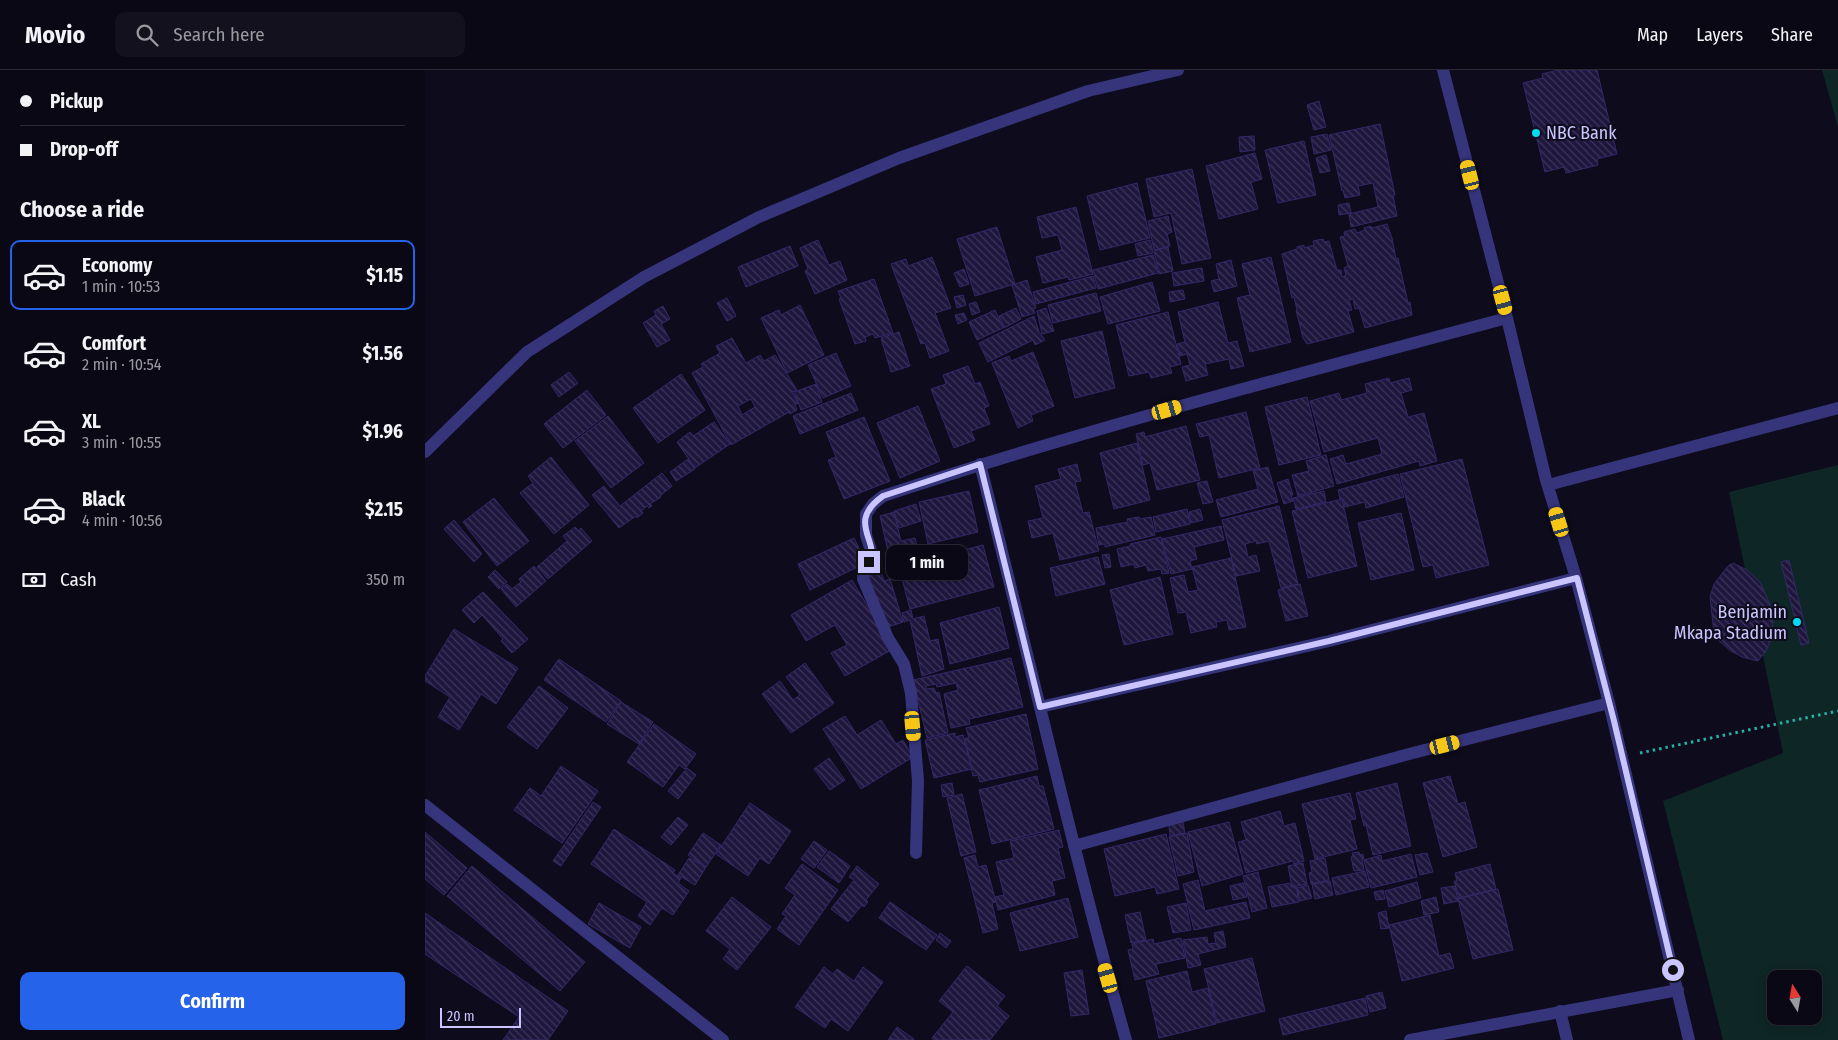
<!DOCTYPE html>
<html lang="en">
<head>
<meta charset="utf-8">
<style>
	body { margin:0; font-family:"Fira Sans Condensed",sans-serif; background:#13111e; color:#f1f3f6; height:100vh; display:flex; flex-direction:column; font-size:19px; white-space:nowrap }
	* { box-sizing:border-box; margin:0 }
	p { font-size:16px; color:#999aa0 }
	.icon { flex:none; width:28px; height:28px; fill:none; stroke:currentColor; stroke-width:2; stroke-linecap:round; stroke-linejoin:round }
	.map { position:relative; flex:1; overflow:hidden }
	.panel { display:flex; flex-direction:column; background:#0a0815; width:425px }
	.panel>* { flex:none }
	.banner { display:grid; align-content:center; height:110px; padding:0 20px; background:#0a0815 }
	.needle { width:32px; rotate:349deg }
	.controls { position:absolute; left:1342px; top:900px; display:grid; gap:10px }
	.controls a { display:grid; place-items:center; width:55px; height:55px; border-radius:10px; background:#0a0815; box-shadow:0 2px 12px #0003,0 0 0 1px #2a2934; font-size:25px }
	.scale { position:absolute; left:15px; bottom:12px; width:81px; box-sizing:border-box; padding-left:5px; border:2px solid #cbc5ff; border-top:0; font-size:14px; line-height:18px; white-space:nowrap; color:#cbc5ff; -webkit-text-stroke:4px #0d0b1c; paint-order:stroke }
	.end { position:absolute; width:22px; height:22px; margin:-11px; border:6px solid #cbc5ff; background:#111; box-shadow:0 0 0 2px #111 }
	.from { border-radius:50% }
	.bubble { position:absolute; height:35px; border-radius:10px; background:#0a0815; box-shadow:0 2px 12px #0003,0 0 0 1px #2a2934; font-size:16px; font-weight:700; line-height:35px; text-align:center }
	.car { position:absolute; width:15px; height:30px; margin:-15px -8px; border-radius:6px; box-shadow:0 0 4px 1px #0007; background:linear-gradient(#f5c518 24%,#345 0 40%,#f5c518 0 76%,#345 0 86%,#f5c518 0) }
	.banner b { display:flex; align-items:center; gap:18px; height:48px; font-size:19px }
	.banner b+b { border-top:1px solid #2a2934 }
	.banner i { width:12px; height:12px; background:#f1f3f6 }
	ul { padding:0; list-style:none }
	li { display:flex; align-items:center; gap:15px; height:70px; margin:0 10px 8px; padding:0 10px; border:2px solid transparent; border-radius:10px }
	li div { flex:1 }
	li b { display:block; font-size:19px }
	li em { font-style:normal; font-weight:700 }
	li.on { border-color:#2563eb }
	li>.icon { width:45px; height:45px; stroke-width:1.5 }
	h2 { padding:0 20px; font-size:22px; line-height:60px }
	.pay { display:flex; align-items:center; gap:12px; height:55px; padding:0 20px; font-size:19px }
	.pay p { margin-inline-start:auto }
	.button { display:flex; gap:10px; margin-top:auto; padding:10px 20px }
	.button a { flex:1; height:58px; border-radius:10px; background:#2563eb; color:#fff; font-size:20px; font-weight:700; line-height:58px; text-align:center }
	header { display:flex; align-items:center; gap:30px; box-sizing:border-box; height:70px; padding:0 25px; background:#0a0815; border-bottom:1px solid #2a2934 }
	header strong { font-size:24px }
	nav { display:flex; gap:28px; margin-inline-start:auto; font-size:18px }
	.search { width:350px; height:45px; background:#13111e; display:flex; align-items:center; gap:12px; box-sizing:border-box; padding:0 18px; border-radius:10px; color:#999aa0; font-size:19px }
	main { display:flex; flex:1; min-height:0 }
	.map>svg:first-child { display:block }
	.garden { fill:#0e2625; fill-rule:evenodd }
	.building { fill:url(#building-back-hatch); stroke:#342869; fill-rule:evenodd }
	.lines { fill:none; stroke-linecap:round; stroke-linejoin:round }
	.path { stroke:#2aaea5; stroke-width:3; stroke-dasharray:2.5 4; stroke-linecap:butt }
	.minor { stroke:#36357c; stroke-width:12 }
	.route { stroke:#cbc5ff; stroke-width:6 }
	.poi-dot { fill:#00dbf0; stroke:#0d0b1c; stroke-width:2 }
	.labels { text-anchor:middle; stroke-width:4; stroke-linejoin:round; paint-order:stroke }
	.poi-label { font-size:18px; fill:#cbc5ff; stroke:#0d0b1c; text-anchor:start }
</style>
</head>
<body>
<header>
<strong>Movio</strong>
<div class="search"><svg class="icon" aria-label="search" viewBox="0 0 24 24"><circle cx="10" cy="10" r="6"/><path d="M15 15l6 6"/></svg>Search here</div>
<nav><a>Map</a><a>Layers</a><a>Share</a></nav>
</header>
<main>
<section class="panel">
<div class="banner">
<b><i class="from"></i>Pickup</b>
<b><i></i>Drop-off</b>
</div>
<h2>Choose a ride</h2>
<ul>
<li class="on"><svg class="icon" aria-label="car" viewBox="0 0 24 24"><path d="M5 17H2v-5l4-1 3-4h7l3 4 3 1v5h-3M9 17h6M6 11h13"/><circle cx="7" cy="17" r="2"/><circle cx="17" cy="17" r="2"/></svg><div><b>Economy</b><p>1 min · 10:53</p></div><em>$1.15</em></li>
<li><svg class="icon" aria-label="car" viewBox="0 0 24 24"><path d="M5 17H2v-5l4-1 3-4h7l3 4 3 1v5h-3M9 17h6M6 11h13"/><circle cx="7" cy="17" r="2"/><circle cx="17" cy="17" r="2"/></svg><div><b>Comfort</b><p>2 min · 10:54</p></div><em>$1.56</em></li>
<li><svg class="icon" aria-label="car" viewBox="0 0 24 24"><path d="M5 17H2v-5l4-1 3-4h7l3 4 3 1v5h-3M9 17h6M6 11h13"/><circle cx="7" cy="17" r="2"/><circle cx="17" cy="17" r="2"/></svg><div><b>XL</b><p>3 min · 10:55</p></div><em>$1.96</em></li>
<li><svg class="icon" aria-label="car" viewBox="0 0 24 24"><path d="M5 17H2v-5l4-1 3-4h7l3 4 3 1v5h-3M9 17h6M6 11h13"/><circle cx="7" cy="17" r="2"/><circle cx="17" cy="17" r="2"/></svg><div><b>Black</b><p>4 min · 10:56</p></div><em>$2.15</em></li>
</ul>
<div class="pay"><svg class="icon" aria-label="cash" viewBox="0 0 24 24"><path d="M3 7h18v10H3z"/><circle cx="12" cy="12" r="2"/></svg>Cash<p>350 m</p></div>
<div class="button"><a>Confirm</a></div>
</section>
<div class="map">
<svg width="1413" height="970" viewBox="0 0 1413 970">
	<defs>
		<pattern id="building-back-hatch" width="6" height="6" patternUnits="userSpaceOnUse" patternTransform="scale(1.25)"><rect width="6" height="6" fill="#1e163d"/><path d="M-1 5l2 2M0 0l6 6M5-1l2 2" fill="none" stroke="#3d365a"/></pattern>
	</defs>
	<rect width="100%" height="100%" fill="#0d0b1c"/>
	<path class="garden" d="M1397,0H1413V57Z
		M1413,395V970H1298L1238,731L1358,683L1304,422ZM1351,909H1389V946H1351Z"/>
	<path class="building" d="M1133,0H1172L1192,84L1172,89L1173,95L1141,103L1139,97L1120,102L1098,13L1118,8L1117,4Z
		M894,31L901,57L889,60L882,35Z
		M955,54L970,125H968L972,146L926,157L924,144L953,137L948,113L933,116L935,125L920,128L918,120L917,121L904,65Z
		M902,64L906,80L889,84L886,67Z
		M829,66L830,80L815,82L814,67Z
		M879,71L891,125L853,133L840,80Z
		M830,83L837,109L826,112L833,139L794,149L781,96Z
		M901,85L905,101L895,103L891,88Z
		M767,99L786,188L757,194L746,143L729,147L721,109Z
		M712,113L725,168L675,180L662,126Z
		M924,133L926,143L914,145L913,135Z
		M651,137L668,204L644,210L643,207L618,213L611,187L637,180L633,165L617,168L612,147Z
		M743,146L747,162L742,164L745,176L729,180L723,151Z
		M962,154L967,168L971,189L973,188L983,233L985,232L987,245L940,258L934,238L930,239L928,229L924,230L927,240L923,241L929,262L882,274L878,268L871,240H872L869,227L867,228L857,184L872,179V177L879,175V178L889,175L888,171L898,169L899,172L904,171L912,200H916L917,207L921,205L919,198L923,196L915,167L920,166L919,162L930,159L932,163L940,160L939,158L946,156L947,158Z
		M572,157L590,214L550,226L532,169Z
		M393,170L404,195L415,191L422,210L390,224L380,201L383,199L375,178Z
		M725,170L728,183L713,186L710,174Z
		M365,176L373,196L321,217L313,197Z
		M743,177L748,201L734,204L729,181Z
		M728,185L733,203L673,219L668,200Z
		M507,187L526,238L510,243L524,281L505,288L500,273L496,274L466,194L481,189L483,196Z
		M846,187L866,272L825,282L812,228L825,225L817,194Z
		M806,190L812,216L789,222L786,211L794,209L791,194Z
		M777,198L779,211L749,216L747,203Z
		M539,199L544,214L535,217L529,203Z
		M668,206L671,218L611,234L608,222Z
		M449,209L468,263L450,268L448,264L440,267L441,271L430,274L414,229L416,228L413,221Z
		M602,210L611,238L608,239L610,243L597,247L587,215Z
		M727,212L735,241L683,254L675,227Z
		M758,220L760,229L745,232L744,222Z
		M671,223L676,241L628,253L623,235Z
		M538,225L541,235L532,238L529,227Z
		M302,228L311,246L302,251L292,233Z
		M551,232L555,242L547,245L544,234Z
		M793,232L803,273L812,271L819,296L806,299L804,289L780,294L783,305L761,311L757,297L765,295L762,284L755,286L752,274L760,272L753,242Z
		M375,235L399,285L362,303L336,248L354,240L356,245Z
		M238,236L245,249L236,254L245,270L232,277L218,253L231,245L229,241Z
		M591,238L596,249L579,258L574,246Z
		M621,238L629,261L617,264L612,241Z
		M570,240L578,258L552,270L544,252Z
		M743,242L756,294L745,297L747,303L726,308L724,302L704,306L691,255Z
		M539,243L542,250L533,254L530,245Z
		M609,246L614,262L620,270L610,275L608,270L563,292L554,273Z
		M677,261L690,318L650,328L636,271Z
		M474,262L485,296L466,302L456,268Z
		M307,268L321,293L335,285L339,291L350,285L372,320L367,322L373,333L370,335L372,340L365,344L364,342L306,375L267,303L278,297L276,294L295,283L291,276ZM326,329L330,337L317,345L313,336Z
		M608,282L629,336L606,345L608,351L593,358L567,293L584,286L586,291Z
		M411,283L426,316L398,328L383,295Z
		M543,296L550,314L555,312L564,336L559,338L565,354L546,361L550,370L529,378L506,319L521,314L518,305Z
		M144,302L153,313L134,327L126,315Z
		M256,304L280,340L233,373L208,338Z
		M964,308L965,313L984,308L987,320L976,323L983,347L999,343L1012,391L995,396L994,391L912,414L905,389L918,385L921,394L957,384L953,368L899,382L885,331L914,323L916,330L942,323L940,314Z
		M391,314L397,332L376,340L369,322Z
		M162,320L181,345L138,378L119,354Z
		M426,323L433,340L375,364L368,346Z
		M882,327L896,385L854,395L840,337Z
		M493,336L515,391L475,408L452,353Z
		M821,342L835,398L794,408L784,365L775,367L771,354Z
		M183,346L219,393L186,418L150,371Z
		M439,347L465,411L419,429L403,390L411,387L401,362Z
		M289,352L305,374L270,398L252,372L265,362L268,366Z
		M761,356L775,410L732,420L725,393L718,395L711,364L719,362L720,367Z
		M712,373L725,430L689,439L675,383Z
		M901,385L909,416L873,426L867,405L884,401L881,391Z
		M126,387L164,435L129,464L95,423L108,413L103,406Z
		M263,389L270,399L251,411L245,402Z
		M1037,389L1064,495L1011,508L1008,495L998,497L975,404Z
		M652,394L656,411L650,412L658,443L664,442L674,481L635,490L628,463L607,468L603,451L618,448L610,416L636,409L633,399Z
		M843,397L853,432L796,447L791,430L833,419L828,401Z
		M237,403L247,416L235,426L236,427L225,434L227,436L224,438L222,436L216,441L218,443L212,448L211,446L194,458L167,425L179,416L195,436Z
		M973,404L979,427L941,438L940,432L920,437L918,429H915L913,420Z
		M863,409L868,425H866L868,431L859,434L852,413Z
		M782,411L788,432L778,434L772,413Z
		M544,421L553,462L503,474L494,432Z
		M899,421L901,432L871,439L868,428Z
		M69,428L104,471L72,496L38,452Z
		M917,429L932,496L883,508L867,441Z
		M491,434L496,451L474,458L469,441Z
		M854,436L873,514L856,518L844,471L832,474L831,471L820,474L823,487L831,485L835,501L811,506L797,450Z
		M762,439L765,454L731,462L728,447Z
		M775,439L778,450L766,453L764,442Z
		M469,442L476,471L490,468L494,484L465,490L455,446Z
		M976,443L989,500L946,510L933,453Z
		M714,447L715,449L726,447L730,465L680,477V474L674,475L671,458L703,452L702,449Z
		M29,450L57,484L49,492L19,459Z
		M796,456L799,470L769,477L772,489L765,491L767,499L746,504L737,469Z
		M150,457L154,461L156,458L167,471L123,509L112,497L142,471L138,466Z
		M736,467L744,503L737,504L736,499L723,501L721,495L710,498L709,494L696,497L692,479L706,476L705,474Z
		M429,468L441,493L385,520L373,494Z
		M558,475L569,517L485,539L474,497Z
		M684,484L686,497L680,498L677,485Z
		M673,487L680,514L631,526L625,498Z
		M806,488L821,557L804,560L802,550L791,552L792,557L766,563L761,542L753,543L745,508L759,505L763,522L773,520L767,497Z
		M1364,490L1384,573L1376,575L1356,492Z
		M453,492L459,511L465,509L478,552L460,558L441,496Z
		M1308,493L1322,500L1335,512L1346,537L1348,552L1346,569L1341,581L1333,591L1317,587L1306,581L1295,572L1289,562L1288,554L1285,527L1289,514L1303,496Z
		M109,496L121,511L91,537L76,519L82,514L87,519L96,512L94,509Z
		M70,500L82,512L74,519L63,507Z
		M735,507L748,564L699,575L685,520Z
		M427,510L468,579L420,606L406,583L422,575L410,555L381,571L366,545Z
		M875,514L883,546L861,551L853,520Z
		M58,522L103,569L87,583L76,571L78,569L57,545L49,553L37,540Z
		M574,537L584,578L525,594L515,553Z
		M486,540L488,549L499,546L505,571L513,569L519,599L497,606L485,550L479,552L477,543Z
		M29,559L93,598L71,634L56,624L34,660L13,647L25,627L0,611V606Z
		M586,588L598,637L544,649L545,654L526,658L519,624L533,620L531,613L512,617L511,614L501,616V619L509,618L511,623L514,622L523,663L502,668L488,610Z
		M134,589L196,631L181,652L119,610Z
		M380,593L409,633L366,663L337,624L355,611L368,630L375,625L361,607Z
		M114,616L143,638L112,679L82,657Z
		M196,632L228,652L214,674L182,654Z
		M601,644L613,699L555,712L553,705L548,706L540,668H544L541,658Z
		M420,646L432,665L456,650L471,674L478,670L488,687L436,719L398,659Z
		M229,654L271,684L260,699L254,695L238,717L202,692Z
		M530,663V667L538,665L547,699L509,708L500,670Z
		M404,688L420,710L405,720L389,699Z
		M136,696L173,721L137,773L89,740L105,718L116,726Z
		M262,698L271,705L253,729L243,721Z
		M612,706L614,716H618L629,759L567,774L554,720Z
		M1025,706L1033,734L1040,732L1052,777L1018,787L998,713Z
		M527,713L529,725L518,727L516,715Z
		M972,713L986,776L948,785L941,755L939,756L931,723Z
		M925,723L931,749L925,750L932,779L890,789L877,734Z
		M537,724L551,782L536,786L522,728Z
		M168,732L176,737L136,796L128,791Z
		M325,733L366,761L344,794L335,788L323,806L291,784Z
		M855,741L859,756L870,753L879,791L869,794L868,791L821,803L813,772L821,770L816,752Z
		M253,747L263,755L246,775L236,767Z
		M758,752L760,763L745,766L744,755Z
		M804,752L818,804L777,816L763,762Z
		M189,759L250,800L248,803L256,808L253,813L264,821L248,845L237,838L225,855L213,846L222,832L166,794Z
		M634,760L638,777L633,778L640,808L627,811L630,825L573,840L570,827L579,825L571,792L589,788L585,771Z
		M0,762L42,798L19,825L0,809Z
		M278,763L296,775L281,797L263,785Z
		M762,763L769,802L753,806L744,767Z
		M741,764L754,819L732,824L730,817L690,826L679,779Z
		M389,771L402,780L389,798L376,789Z
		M404,781L425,796L414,813L392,797Z
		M934,782L935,785L938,784L939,789H937L939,800L929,801L926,787L928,786L927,783Z
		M1002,783L1008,802L995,805L990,785Z
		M986,784L992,807L946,818L939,790L956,785L957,791Z
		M550,785L553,797L561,795L571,832L567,833L573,859L558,863L539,788Z
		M264,788L281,797L270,815L253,805Z
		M900,788L904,810L886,814L884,803L887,802L885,791Z
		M878,793L882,814L867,817L863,796Z
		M377,794L413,820L374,875L352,859L361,846L357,844L370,825L360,818Z
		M1065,794L1071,819L1034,828L1029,811H1032L1030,803Z
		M47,796L160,892L135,921L22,826Z
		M432,796L454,814L441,830L443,832L439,837L437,835L423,852L406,839L429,810L424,807Z
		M940,801L944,817L911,825L907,808Z
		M833,802L842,838L827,842L818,806Z
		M773,810L780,841L821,832L825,848L769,860L758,814Z
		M905,811L908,825L890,829L887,814Z
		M992,812L996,828L964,837L960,821Z
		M818,813L822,827L808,830L805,816Z
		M865,813L866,817L871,816L874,832L847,837L843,817Z
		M883,815L887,828L875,831L872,818Z
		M1030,816L1033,831L1019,834L1016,818Z
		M1073,819L1088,880L1048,889L1033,829Z
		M958,820L960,829L951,830L949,822Z
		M307,827L346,857L312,900L298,889L305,879L281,861Z
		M1011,827L1014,842L999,845L996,831Z
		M643,828L653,867L595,881L585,843Z
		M465,832L512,865L501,880L454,848Z
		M174,833L216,857L205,878L163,854Z
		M761,833L766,860L748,863L742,837Z
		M961,841L964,858L956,859L953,843Z
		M715,842L721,870L706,873L700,845Z
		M0,843L143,941L123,970H78L94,947L0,884Z
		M1005,845L1014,886L1025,883L1029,898L977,911L964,855Z
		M798,861L801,877L773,884L776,895L763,898L758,870L782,867L783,874L791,873L789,863Z
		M515,863L526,871L521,878L511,870Z
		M756,868L760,888L731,894L734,904L710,910L703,880L708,879L707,874L728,869L729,874Z
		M827,888L840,941L792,953L779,899Z
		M542,896L580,926L572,936L584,946L565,970H509L507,968L528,942L514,931Z
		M399,897L408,904L412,899L429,911L438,897L458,912L423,961L406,949L400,958L370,937Z
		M657,900L664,944L646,946L639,903Z
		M762,901L767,922L783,918L791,954L734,968L721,911Z
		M957,922L961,938L945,942L941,926Z
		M940,928L943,945L858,965L854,949Z
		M472,957L489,969L488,970H463Z"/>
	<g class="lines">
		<path class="path" d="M1215,683L1413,641"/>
		<path class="minor" d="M1018,0L1082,248L1121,410L1151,508L1184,633L1264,970
			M0,382L102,282L219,207L334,147L474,88L663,21L753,0
			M555,394C604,586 647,780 701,970
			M1123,415L1413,338
			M615,637L904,571L1151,508
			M0,735L298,970
			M649,776L984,684L1184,633
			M491,783L493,711L486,623L479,594L463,568L438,509L439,498L444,491L447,484L441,465V444L448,434L458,426C664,358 873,304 1082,248
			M1135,941L1142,970
			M985,970L1253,920"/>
	</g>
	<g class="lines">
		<path class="route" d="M444,492C456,471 420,453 458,426L555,394L615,637L904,571L1152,508L1189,651L1248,900"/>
	</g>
	<g class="poi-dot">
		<circle cx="1111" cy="63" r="5"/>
		<circle cx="1372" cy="552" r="5"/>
	</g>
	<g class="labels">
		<g class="poi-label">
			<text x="1121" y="69">NBC Bank</text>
			<text x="1362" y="548" text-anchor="end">Benjamin<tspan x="1362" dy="21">Mkapa Stadium</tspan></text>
		</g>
	</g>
</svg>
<div class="controls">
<a><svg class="needle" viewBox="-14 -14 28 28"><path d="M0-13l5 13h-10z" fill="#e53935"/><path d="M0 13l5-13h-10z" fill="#999aa0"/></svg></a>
</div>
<div class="scale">20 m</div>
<i class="end from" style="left:1248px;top:900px"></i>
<i class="end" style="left:444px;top:492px"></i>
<div class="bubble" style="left:461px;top:475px;width:82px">1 min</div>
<i class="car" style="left:1045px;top:105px;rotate:346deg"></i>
<i class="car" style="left:1078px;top:230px;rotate:165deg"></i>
<i class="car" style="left:742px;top:340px;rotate:74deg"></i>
<i class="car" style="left:1134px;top:452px;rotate:343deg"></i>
<i class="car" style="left:488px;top:656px;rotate:175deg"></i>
<i class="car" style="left:1020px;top:675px;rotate:76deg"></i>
<i class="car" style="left:683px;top:908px;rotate:344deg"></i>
</div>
</main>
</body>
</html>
